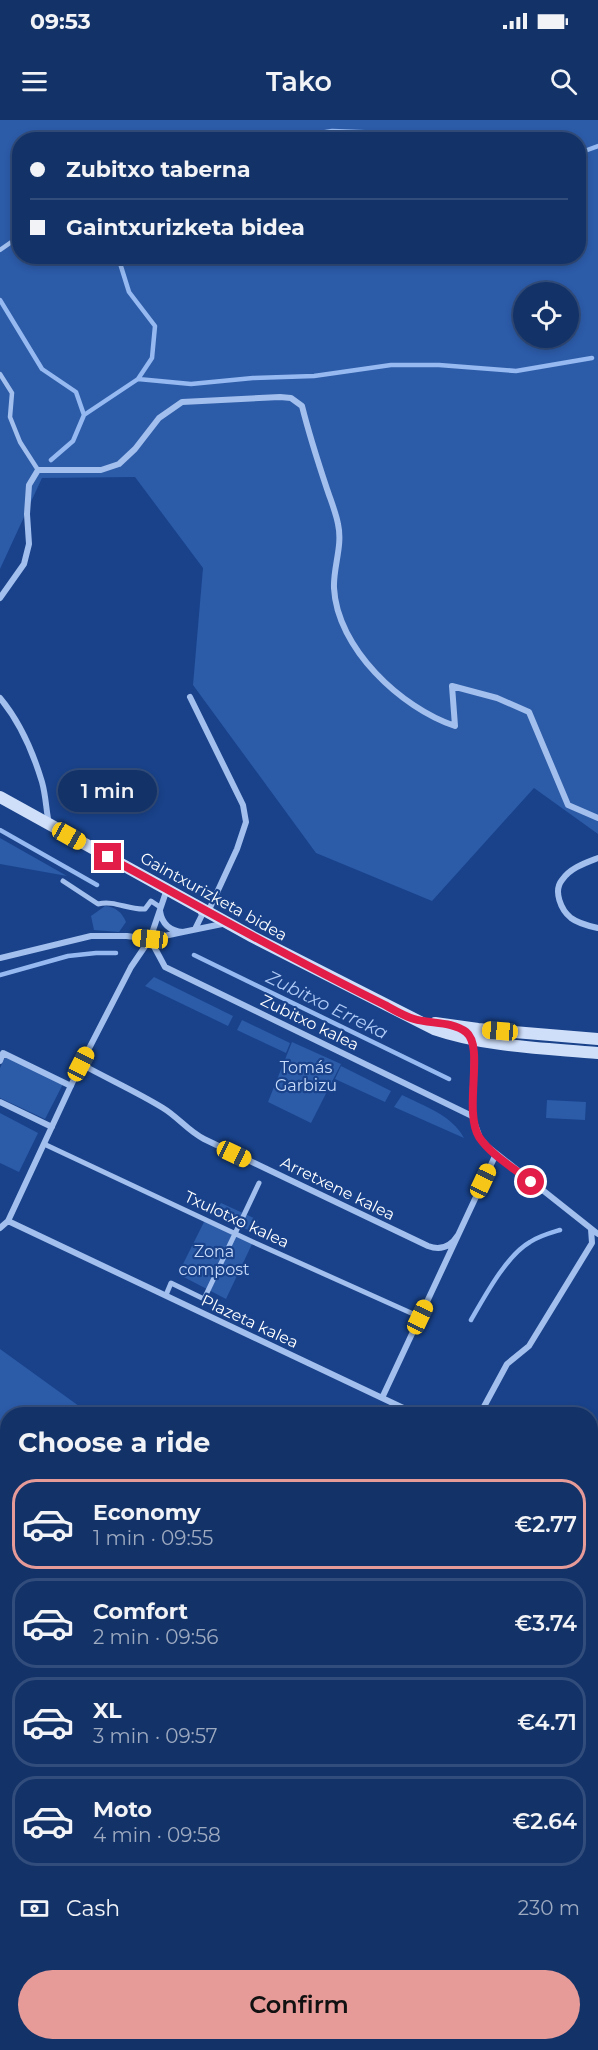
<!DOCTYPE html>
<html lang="en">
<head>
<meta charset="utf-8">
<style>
	body { margin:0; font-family:Montserrat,sans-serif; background:#1c3a6e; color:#f1f3f6; height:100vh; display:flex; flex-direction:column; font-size:22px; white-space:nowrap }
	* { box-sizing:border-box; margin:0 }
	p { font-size:20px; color:#9daac0 }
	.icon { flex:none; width:33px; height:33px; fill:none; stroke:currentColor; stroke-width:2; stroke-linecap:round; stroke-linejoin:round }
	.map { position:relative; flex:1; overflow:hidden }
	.panel { position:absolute; left:0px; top:1287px; width:598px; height:644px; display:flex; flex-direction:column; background:#133268; border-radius:24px 24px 0 0; box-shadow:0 3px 9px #0003,0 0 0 2px #324d7c }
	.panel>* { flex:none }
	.hud { position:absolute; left:12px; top:12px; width:574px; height:132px; border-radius:24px; box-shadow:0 3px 9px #0003,0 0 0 2px #324d7c; display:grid; align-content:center; height:132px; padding:0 18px; background:#133268 }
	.fabs { position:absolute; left:513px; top:162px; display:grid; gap:12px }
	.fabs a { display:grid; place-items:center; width:66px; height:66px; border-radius:50%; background:#133268; box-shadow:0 3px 9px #0003,0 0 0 2px #324d7c; font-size:30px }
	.end { position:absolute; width:27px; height:27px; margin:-14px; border:8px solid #e11d48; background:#fff; box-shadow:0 0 0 3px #fff }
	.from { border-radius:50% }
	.bubble { position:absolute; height:42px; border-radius:21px; background:#133268; box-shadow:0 3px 9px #0003,0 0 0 2px #324d7c; font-size:20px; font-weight:600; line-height:42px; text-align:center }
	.car { position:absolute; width:18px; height:36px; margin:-18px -9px; border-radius:8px; box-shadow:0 0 4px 2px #0007; background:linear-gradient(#f5c518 24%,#345 0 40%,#f5c518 0 76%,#345 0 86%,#f5c518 0) }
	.hud b { display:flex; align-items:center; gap:21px; height:57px; font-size:22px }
	.hud b+b { border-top:2px solid #324d7c }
	.hud i { width:15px; height:15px; background:#f1f3f6 }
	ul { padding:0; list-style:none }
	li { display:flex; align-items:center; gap:18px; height:90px; margin:0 12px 9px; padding:0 6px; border:3px solid #324d7c; border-radius:24px }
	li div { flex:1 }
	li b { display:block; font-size:22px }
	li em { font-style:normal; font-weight:600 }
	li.on { border-color:#e69b98 }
	li>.icon { width:54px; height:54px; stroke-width:1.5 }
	h2 { padding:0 18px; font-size:27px; line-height:72px }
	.pay { display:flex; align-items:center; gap:15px; height:66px; padding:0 18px; font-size:22px }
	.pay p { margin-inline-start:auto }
	.button { display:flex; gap:12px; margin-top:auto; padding:12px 18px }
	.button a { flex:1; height:69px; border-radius:36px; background:#e69b98; color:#111; font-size:24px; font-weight:600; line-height:69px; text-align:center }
	.status { display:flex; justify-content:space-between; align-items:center; height:42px; padding:0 30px; background:#133268; direction:ltr }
	.status svg { height:16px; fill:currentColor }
	header { display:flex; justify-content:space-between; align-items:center; height:78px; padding:0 18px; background:#133268; font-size:27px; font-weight:600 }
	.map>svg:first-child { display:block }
	.green { fill:#2c5ba8; fill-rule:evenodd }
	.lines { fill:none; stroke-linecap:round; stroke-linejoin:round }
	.stream { stroke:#95b9f0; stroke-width:4.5 }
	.service { stroke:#a2bfed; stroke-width:4.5 }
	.pedestrian { stroke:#a2bfed; stroke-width:5 }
	.minor { stroke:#a2bfed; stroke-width:6 }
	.secondary { stroke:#cfdffa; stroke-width:12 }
	.route { stroke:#e11d48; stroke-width:8 }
	.labels { text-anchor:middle; stroke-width:4.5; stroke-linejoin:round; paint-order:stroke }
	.street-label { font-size:16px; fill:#fff; stroke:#19428a }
	.park-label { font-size:16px; fill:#c8dbfa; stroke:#19428a }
	.water-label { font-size:18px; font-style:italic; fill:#aec9f5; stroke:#19428a }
</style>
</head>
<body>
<div class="status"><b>09:53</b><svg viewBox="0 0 49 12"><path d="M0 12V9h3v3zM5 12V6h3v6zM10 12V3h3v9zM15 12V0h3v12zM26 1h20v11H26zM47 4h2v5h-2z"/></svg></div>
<header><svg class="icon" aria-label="menu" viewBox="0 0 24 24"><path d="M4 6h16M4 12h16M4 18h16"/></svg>Tako<svg class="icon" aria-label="search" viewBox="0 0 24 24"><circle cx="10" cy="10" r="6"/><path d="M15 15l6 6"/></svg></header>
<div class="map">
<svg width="598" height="1930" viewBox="0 0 598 1930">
	<rect width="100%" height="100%" fill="#19428a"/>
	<path class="green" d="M0,0H598V714L534,668L432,781L316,733L193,565L203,448L135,357L42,358L0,449ZM20,20H579V136H20ZM524,172H568V218H524Z
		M0,717V718L67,756L0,744Z
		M105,786C115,787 122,792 126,802L119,812L94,810L91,796Z
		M154,857L233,896L228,906L145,866Z
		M242,900L290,923L286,933L237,910Z
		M292,922L341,944L311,1003L268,982Z
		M5,937L63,964L45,999L0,978V948Z
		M341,946L391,971L385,982L335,959Z
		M402,975C424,986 452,995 464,1018L394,987Z
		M547,980L586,982L585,1000L546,998Z
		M0,993L38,1013L19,1052L0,1043Z
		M221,1083L258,1100L252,1112L214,1093Z
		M205,1100L253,1122L226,1179L178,1154Z
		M0,1229L90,1294H8L7,1429L0,1423Z
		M198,1923H541L545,1930H209Z"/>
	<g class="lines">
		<path class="stream" d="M277,20L332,11L385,13L421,20
			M579,33L598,26
			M0,180L42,249L76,272L84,295L73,321L51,340
			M138,259L191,264L253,258L314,256L391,245H439L516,251L592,238
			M84,295L138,259L152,238L155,206L129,172L119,140L122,136
			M0,710L97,765
			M194,835L449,959
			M0,855L68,836L96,833H116
			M471,1200C485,1176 506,1136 530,1122C539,1116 550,1113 560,1110
			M4,1930L11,1923"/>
		<path class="service" d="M0,130L20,116
			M0,254L12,273L10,297L20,322L38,350"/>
		<path class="pedestrian" d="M63,761L98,784C115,780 128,790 145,789L151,781L160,787
			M44,1024L253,1122L420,1197
			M166,1175L171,1163L204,1179L259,1063
			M591,1524L598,1528"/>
		<path class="minor" d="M0,478L24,444L29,424L27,394L29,365L38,350H101L119,344L135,329L159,298L182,282L280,277L291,278L302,286C309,314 318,342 327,369C331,381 336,393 338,404C343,426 333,447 334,468C337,528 401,588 455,606L452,566L497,578L529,592L568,685L598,698
			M190,577L243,685L246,702L237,729L208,792
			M0,578C20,602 33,632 42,662C46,676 46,690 49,704
			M598,738C585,743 570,748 562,760C553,771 561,790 571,798C579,804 589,806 598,808
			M160,791C162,804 170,811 183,812L227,803
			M195,809L202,795L199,788
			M150,819L165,847L472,996L480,1018L487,1026L598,1114
			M0,838L91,816H127L150,819L183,812
			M0,941L3,933L71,966
			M81,944C108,959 137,972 163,988C178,997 188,1011 204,1019L428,1126C441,1131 451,1126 458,1115
			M0,982L52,1007
			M472,996L474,934L472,919
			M8,1101L416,1294
			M0,1108L8,1101L15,1086L81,944L131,847L150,819L167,769
			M382,1278L496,1034
			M480,1294L507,1244L529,1226L592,1123L591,1109
			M591,1451L598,1455
			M591,1576L598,1580
			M0,1638L8,1636
			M591,1835L598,1846
			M430,1923L433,1930"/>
		<path class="secondary" d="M0,677L253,817L434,909C487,927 543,928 598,933
			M435,903L478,909L598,919"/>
	</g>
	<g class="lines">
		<path class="route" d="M108,737C200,787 291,839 385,885C394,890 404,896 414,899C430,904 452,901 466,912C485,927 463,990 479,1017C491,1035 514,1048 531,1062"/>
	</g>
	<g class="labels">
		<g class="street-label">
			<text transform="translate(214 776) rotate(29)" y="6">Gaintxurizketa bidea</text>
			<text transform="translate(310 902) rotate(26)" y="6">Zubitxo kalea</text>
			<text transform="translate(338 1068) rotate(26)" y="6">Arretxene kalea</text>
			<text transform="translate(237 1099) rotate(25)" y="6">Txulotxo kalea</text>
			<text transform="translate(250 1201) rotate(25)" y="6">Plazeta kalea</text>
		</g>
		<g class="park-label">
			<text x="306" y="953">Tomás<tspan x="306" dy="18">Garbizu</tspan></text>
			<text x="214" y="1137">Zona<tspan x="214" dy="18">compost</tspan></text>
		</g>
		<g class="water-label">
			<text transform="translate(327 885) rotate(26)" y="6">Zubitxo Erreka</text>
		</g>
	</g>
</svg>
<div class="fabs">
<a><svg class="icon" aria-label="locate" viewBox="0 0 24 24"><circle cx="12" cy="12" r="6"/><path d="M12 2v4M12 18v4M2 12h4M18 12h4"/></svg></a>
</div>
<i class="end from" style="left:531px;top:1062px"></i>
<i class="end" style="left:108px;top:737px"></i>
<div class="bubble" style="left:58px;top:650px;width:99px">1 min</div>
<i class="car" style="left:69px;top:716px;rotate:119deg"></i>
<i class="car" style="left:150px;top:819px;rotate:276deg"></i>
<i class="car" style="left:500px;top:911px;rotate:275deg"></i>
<i class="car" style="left:81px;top:944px;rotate:27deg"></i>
<i class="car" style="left:234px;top:1034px;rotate:115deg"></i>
<i class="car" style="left:483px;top:1061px;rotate:25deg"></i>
<i class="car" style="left:420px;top:1197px;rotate:25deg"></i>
<div class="hud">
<b><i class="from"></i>Zubitxo taberna</b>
<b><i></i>Gaintxurizketa bidea</b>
</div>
<section class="panel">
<h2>Choose a ride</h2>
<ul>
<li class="on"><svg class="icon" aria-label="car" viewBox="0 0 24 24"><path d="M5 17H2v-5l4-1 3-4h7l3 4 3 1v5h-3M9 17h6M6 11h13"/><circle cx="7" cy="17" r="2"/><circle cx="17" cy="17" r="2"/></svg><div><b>Economy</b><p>1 min · 09:55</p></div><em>€2.77</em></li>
<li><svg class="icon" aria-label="car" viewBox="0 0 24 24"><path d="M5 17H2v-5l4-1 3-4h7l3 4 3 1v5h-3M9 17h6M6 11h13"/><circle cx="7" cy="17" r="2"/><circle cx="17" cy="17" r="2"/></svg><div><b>Comfort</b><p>2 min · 09:56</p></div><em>€3.74</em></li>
<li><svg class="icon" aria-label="car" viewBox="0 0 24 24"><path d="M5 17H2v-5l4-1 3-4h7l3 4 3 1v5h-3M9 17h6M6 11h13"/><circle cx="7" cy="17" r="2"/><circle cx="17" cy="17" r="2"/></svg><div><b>XL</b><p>3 min · 09:57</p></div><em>€4.71</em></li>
<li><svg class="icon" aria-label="car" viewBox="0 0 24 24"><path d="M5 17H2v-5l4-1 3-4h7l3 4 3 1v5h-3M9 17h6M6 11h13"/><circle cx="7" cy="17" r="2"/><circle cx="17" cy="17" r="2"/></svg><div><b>Moto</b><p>4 min · 09:58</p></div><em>€2.64</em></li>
</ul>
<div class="pay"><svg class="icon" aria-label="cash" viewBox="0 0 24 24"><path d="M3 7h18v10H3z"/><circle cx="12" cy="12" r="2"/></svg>Cash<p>230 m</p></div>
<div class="button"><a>Confirm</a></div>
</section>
</div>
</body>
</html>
